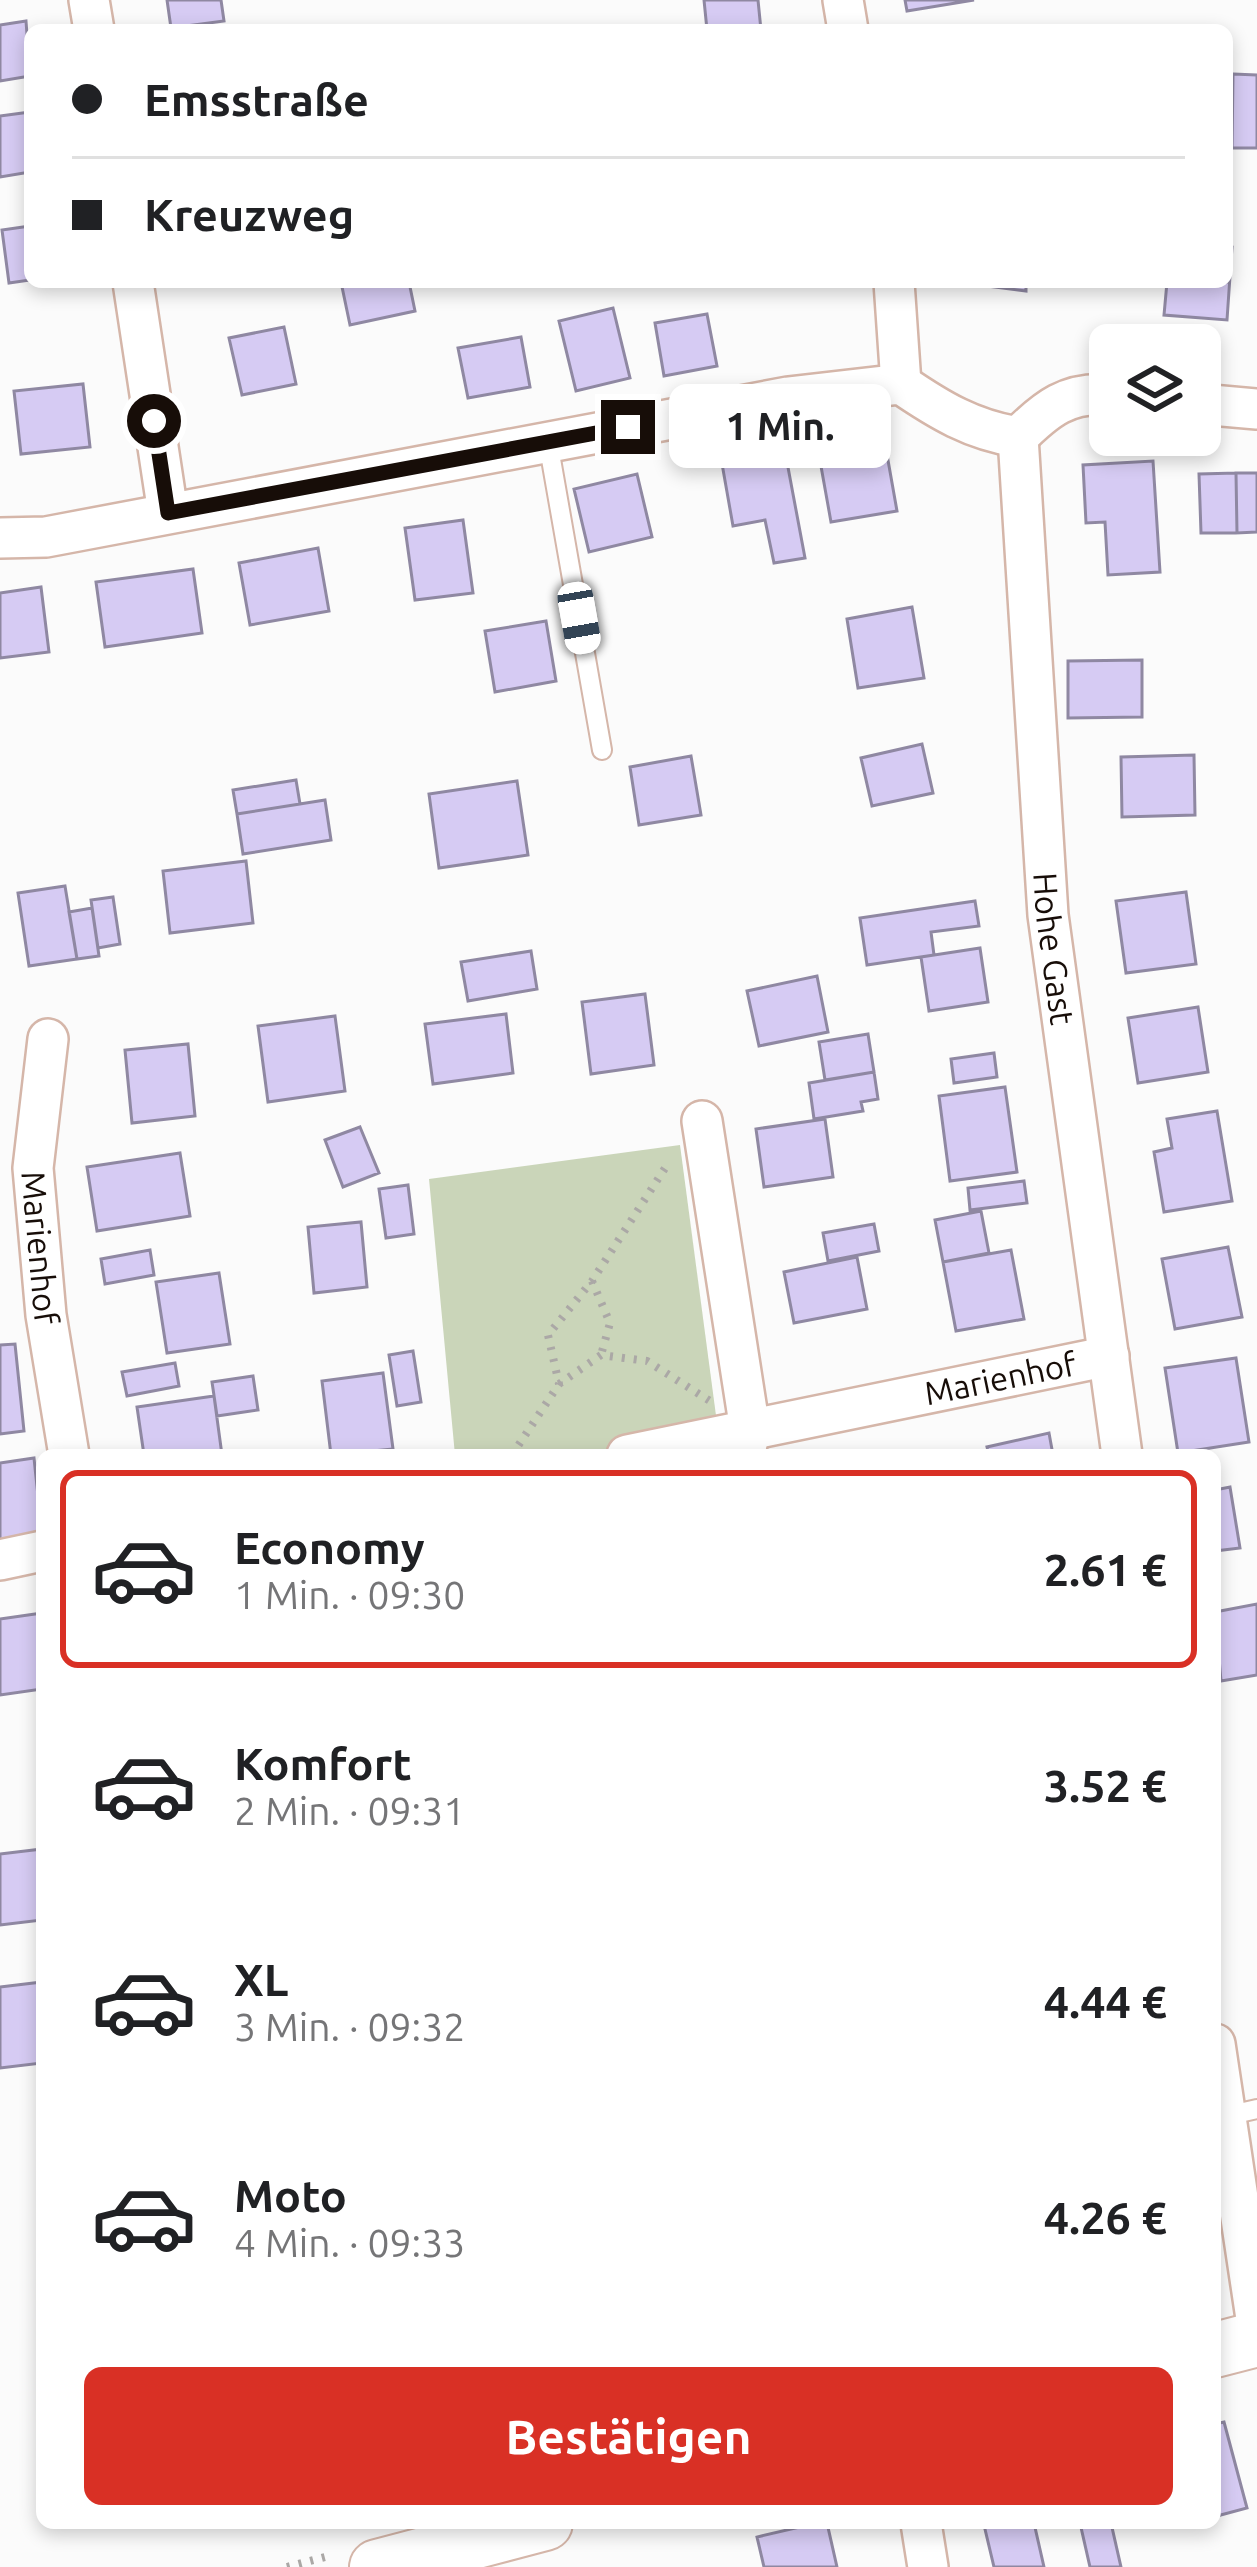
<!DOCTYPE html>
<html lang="de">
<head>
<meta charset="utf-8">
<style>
	body { margin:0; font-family:Ubuntu,sans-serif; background:#f6f6f6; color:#202124; height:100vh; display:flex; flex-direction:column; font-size:45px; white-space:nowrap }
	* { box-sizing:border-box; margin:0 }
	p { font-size:39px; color:#757577 }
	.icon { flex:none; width:66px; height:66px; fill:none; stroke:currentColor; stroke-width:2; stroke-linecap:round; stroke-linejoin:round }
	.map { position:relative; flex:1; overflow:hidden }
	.details { position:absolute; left:36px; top:1449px; width:1185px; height:1080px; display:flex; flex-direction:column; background:#fff; border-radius:18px; box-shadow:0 6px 18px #0003 }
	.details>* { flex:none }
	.banner { position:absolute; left:24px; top:24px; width:1209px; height:264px; border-radius:18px; box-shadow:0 6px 18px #0003; display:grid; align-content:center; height:264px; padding:0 48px; background:#fff }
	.fabs { position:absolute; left:1089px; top:324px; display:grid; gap:24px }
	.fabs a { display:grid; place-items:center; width:132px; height:132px; border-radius:18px; background:#fff; box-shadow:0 6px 18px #0003; font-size:60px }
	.end { position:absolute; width:54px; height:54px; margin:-27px; border:15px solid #170d08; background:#fff; box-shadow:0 0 0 6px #fff }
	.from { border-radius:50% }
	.bubble { position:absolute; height:84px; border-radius:18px; background:#fff; box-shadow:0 6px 18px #0003; font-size:39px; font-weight:700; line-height:84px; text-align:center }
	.car { position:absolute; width:36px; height:72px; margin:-36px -18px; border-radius:15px; box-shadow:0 0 9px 3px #0007; background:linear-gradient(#fff 24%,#345 0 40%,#fff 0 76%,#345 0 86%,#fff 0) }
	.banner b { display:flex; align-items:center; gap:42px; height:114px; font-size:45px }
	.banner b+b { border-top:3px solid #e0e0e0 }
	.banner i { width:30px; height:30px; background:#202124 }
	ul { padding:21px 0 0; list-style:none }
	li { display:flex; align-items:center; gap:36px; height:198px; margin:0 24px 18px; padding:0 24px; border:6px solid transparent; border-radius:18px }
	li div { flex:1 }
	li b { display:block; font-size:45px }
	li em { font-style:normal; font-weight:700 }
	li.current { border-color:#d93025 }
	li>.icon { width:108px; height:108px; stroke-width:1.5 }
	.primary-button { display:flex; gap:24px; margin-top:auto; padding:24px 48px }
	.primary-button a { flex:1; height:138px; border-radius:18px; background:#d93025; color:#fff; font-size:48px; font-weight:700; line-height:138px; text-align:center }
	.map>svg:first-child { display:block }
	.green { fill:#cad5b9 }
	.building { fill:#d6cbf3; stroke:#8f88a2; stroke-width:3 }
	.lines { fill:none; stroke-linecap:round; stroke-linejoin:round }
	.lane-casing { stroke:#d5b6a9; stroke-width:22 }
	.street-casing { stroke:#d5b6a9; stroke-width:44 }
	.secondary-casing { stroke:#d5b6a9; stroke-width:58 }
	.path { stroke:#aba8a6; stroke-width:8; stroke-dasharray:3 9; stroke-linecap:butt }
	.lane { stroke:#fff; stroke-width:18 }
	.street { stroke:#fff; stroke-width:39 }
	.secondary { stroke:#fff; stroke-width:54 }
	.route { stroke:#170d08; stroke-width:15 }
	.labels { text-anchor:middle; stroke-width:10; stroke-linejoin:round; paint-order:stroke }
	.street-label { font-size:33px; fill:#170d08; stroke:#fbfbfb }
</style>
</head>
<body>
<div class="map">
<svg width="1257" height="2567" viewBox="0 0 1257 2567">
	<rect width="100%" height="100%" fill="#fbfbfb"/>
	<path class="green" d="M680,1145L717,1423L607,1455H455L429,1179Z"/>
	<path class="building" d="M167,0H221L224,21L171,28Z
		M704,0H758L761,30H707Z
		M905,0H974L907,11Z
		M26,21L30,76L0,81V25Z
		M1233,74L1257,75V148H1232Z
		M30,112V172L0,177V116Z
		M30,226V280L9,283L2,230Z
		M1227,246L1232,247L1227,320L1164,315L1167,282H1227Z
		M341,282H409L415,311L350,325Z
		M956,282H1026V291Z
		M613,308L630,378L576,391L559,321Z
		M707,314L717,366L664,376L655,323Z
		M284,327L296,384L242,395L229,338Z
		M521,337L530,387L468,398L458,348Z
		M83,384L90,447L21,454L14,391Z
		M883,432L897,511L831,522L817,444Z
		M784,446L805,558L774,563L765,520L733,526L721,458Z
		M1153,461L1160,572L1108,575L1105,522L1086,523L1083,465Z
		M1236,473H1257V532L1237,533Z
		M1236,473L1237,533H1201L1199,474Z
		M637,474L652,537L589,552L574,489Z
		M463,520L473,593L415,600L405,528Z
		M318,548L329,611L250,625L239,563Z
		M193,569L202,633L105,647L96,582Z
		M41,587L49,652L0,658V593Z
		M912,607L924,678L858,688L847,619Z
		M546,621L556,681L495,692L485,631Z
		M1142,660V717L1068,718V661Z
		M922,744L933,793L872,806L861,758Z
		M1194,755L1195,815L1122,817L1121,757Z
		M691,756L701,815L639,825L630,767Z
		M296,780L300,804L237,814L233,790Z
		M517,781L528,855L439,868L429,794Z
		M325,800L331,840L243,854L237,814Z
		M246,861L253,923L170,933L163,871Z
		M65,886L77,959L29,966L18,893Z
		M1186,892L1196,964L1126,973L1116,901Z
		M113,897L120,944L98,948L91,900Z
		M975,901L979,926L931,932L934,955L867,965L860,918Z
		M92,908L99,956L77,959L69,912Z
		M980,948L988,1002L929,1011L921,957Z
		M531,951L537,989L468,1001L461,962Z
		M817,976L828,1032L759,1046L747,991Z
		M645,994L654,1065L591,1074L582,1002Z
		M1198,1007L1208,1072L1138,1083L1128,1018Z
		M506,1014L513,1073L433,1084L425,1024Z
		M335,1016L345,1091L268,1102L258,1026Z
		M868,1034L874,1072L825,1080L819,1042Z
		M188,1044L195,1116L132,1123L125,1050Z
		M994,1053L997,1077L954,1083L951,1059Z
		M874,1072L878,1099L861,1102L863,1111L814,1119L809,1083Z
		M1005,1087L1017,1172L950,1181L939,1096Z
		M1217,1111L1232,1201L1164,1212L1154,1152L1172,1148L1167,1119Z
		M825,1119L833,1177L764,1187L756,1129Z
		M360,1127L379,1173L343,1187L325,1140Z
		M180,1153L190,1216L97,1231L87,1167Z
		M1024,1181L1027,1203L970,1210L968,1188Z
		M408,1185L414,1234L386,1238L379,1189Z
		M981,1211L989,1253L943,1262L935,1220Z
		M361,1222L367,1287L314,1293L308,1227Z
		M874,1224L879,1251L828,1261L823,1233Z
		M1228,1247L1242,1317L1175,1329L1162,1259Z
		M150,1250L154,1275L105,1284L101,1259Z
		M1011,1250L1024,1319L956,1331L943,1262Z
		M857,1257L867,1309L794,1323L784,1272Z
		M219,1273L230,1344L167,1353L156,1282Z
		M15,1344L24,1431L0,1434V1345Z
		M413,1351L421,1402L397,1406L389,1355Z
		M1236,1358L1249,1442L1178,1453L1165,1368Z
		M175,1363L179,1386L127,1396L122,1372Z
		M383,1373L393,1449L331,1455L322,1381Z
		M253,1376L258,1410L217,1416L212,1382Z
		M214,1396L222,1455H144L137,1407Z
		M1049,1433L1053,1455H989L987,1447Z
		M34,1458L42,1534L0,1541V1463Z
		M1230,1487L1240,1548L1215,1551V1490Z
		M1257,1604V1675L1221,1681L1215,1612Z
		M42,1613V1689L0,1695V1619Z
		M42,1849V1920L0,1925V1854Z
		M42,1982V2063L0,2068V1987Z
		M1224,2422L1247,2508L1217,2516L1215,2424Z
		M817,2523H827L837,2567H764L757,2537Z
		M994,2523H1034L1044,2567H994L984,2525Z
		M1080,2523H1111L1121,2567H1090Z"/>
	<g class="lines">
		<g class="lane-casing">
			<path id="lane" d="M548,442L602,750
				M1226,2116L1257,2109"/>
		</g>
		<g class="street-casing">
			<g id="street">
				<path d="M89,0L94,30"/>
				<path d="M843,0L848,30"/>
				<path d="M133,282L168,513"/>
				<path d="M894,282L901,384"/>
				<path d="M1200,404L1257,409"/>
				<path id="s1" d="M1018,437L1048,915L1122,1455"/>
				<path d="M0,538L46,537L788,397L901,384C939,410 972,430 1018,437C1046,409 1068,391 1110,395"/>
				<path id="s2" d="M48,1039L33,1168L46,1315L69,1455"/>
				<path d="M702,1121L750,1430L745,1453"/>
				<path id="s3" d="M627,1455L1109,1356"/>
				<path d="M0,1560L42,1551"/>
				<path d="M1215,2044L1257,2325"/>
				<path d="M921,2523L928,2567"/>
			</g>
		</g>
		<g class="secondary-casing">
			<path id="secondary" d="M1215,2350L1257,2339
				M377,2567L545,2523"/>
		</g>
		<path class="path" d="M592,1281L610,1323L601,1355
			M559,1384L601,1355L647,1361L710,1401
			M512,1455L559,1384L548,1335L592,1281L669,1162
			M287,2567L333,2555"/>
		<use href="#lane" class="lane"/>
		<use href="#street" class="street"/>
		<use href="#secondary" class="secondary"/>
	</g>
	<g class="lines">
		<path class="route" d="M154,421L168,513L628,427"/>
	</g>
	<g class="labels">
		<g class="street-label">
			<text dy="12" stroke="none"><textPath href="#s1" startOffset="513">Hohe Gast</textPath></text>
			<text dy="12" stroke="none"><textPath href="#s2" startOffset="210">Marienhof</textPath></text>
			<text dy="12" stroke="none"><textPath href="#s3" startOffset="381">Marienhof</textPath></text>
		</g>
	</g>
</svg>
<div class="fabs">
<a><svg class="icon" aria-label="layers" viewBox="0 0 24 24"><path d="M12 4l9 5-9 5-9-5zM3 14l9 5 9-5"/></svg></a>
</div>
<i class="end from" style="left:154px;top:421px"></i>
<i class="end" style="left:628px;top:427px"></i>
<div class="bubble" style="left:669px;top:384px;width:222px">1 Min.</div>
<i class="car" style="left:579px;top:618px;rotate:170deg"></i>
<div class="banner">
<b><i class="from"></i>Emsstraße</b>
<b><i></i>Kreuzweg</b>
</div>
<section class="details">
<ul>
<li class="current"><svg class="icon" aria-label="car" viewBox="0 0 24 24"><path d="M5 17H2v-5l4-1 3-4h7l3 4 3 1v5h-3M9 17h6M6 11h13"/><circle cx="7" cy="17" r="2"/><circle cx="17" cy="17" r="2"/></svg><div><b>Economy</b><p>1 Min. · 09:30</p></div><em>2.61 €</em></li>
<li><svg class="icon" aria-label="car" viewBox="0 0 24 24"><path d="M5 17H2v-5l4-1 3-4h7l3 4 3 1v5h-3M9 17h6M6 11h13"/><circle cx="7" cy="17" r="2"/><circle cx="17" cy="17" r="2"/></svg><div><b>Komfort</b><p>2 Min. · 09:31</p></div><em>3.52 €</em></li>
<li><svg class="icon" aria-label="car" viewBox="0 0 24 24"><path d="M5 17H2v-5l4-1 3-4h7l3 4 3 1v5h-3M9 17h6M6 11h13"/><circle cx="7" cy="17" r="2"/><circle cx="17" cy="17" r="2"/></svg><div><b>XL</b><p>3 Min. · 09:32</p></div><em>4.44 €</em></li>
<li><svg class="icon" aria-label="car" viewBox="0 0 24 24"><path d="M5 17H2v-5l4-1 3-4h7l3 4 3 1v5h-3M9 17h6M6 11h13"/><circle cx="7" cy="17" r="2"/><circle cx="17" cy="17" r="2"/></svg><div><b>Moto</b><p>4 Min. · 09:33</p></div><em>4.26 €</em></li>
</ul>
<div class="primary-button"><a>Bestätigen</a></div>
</section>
</div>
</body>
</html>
